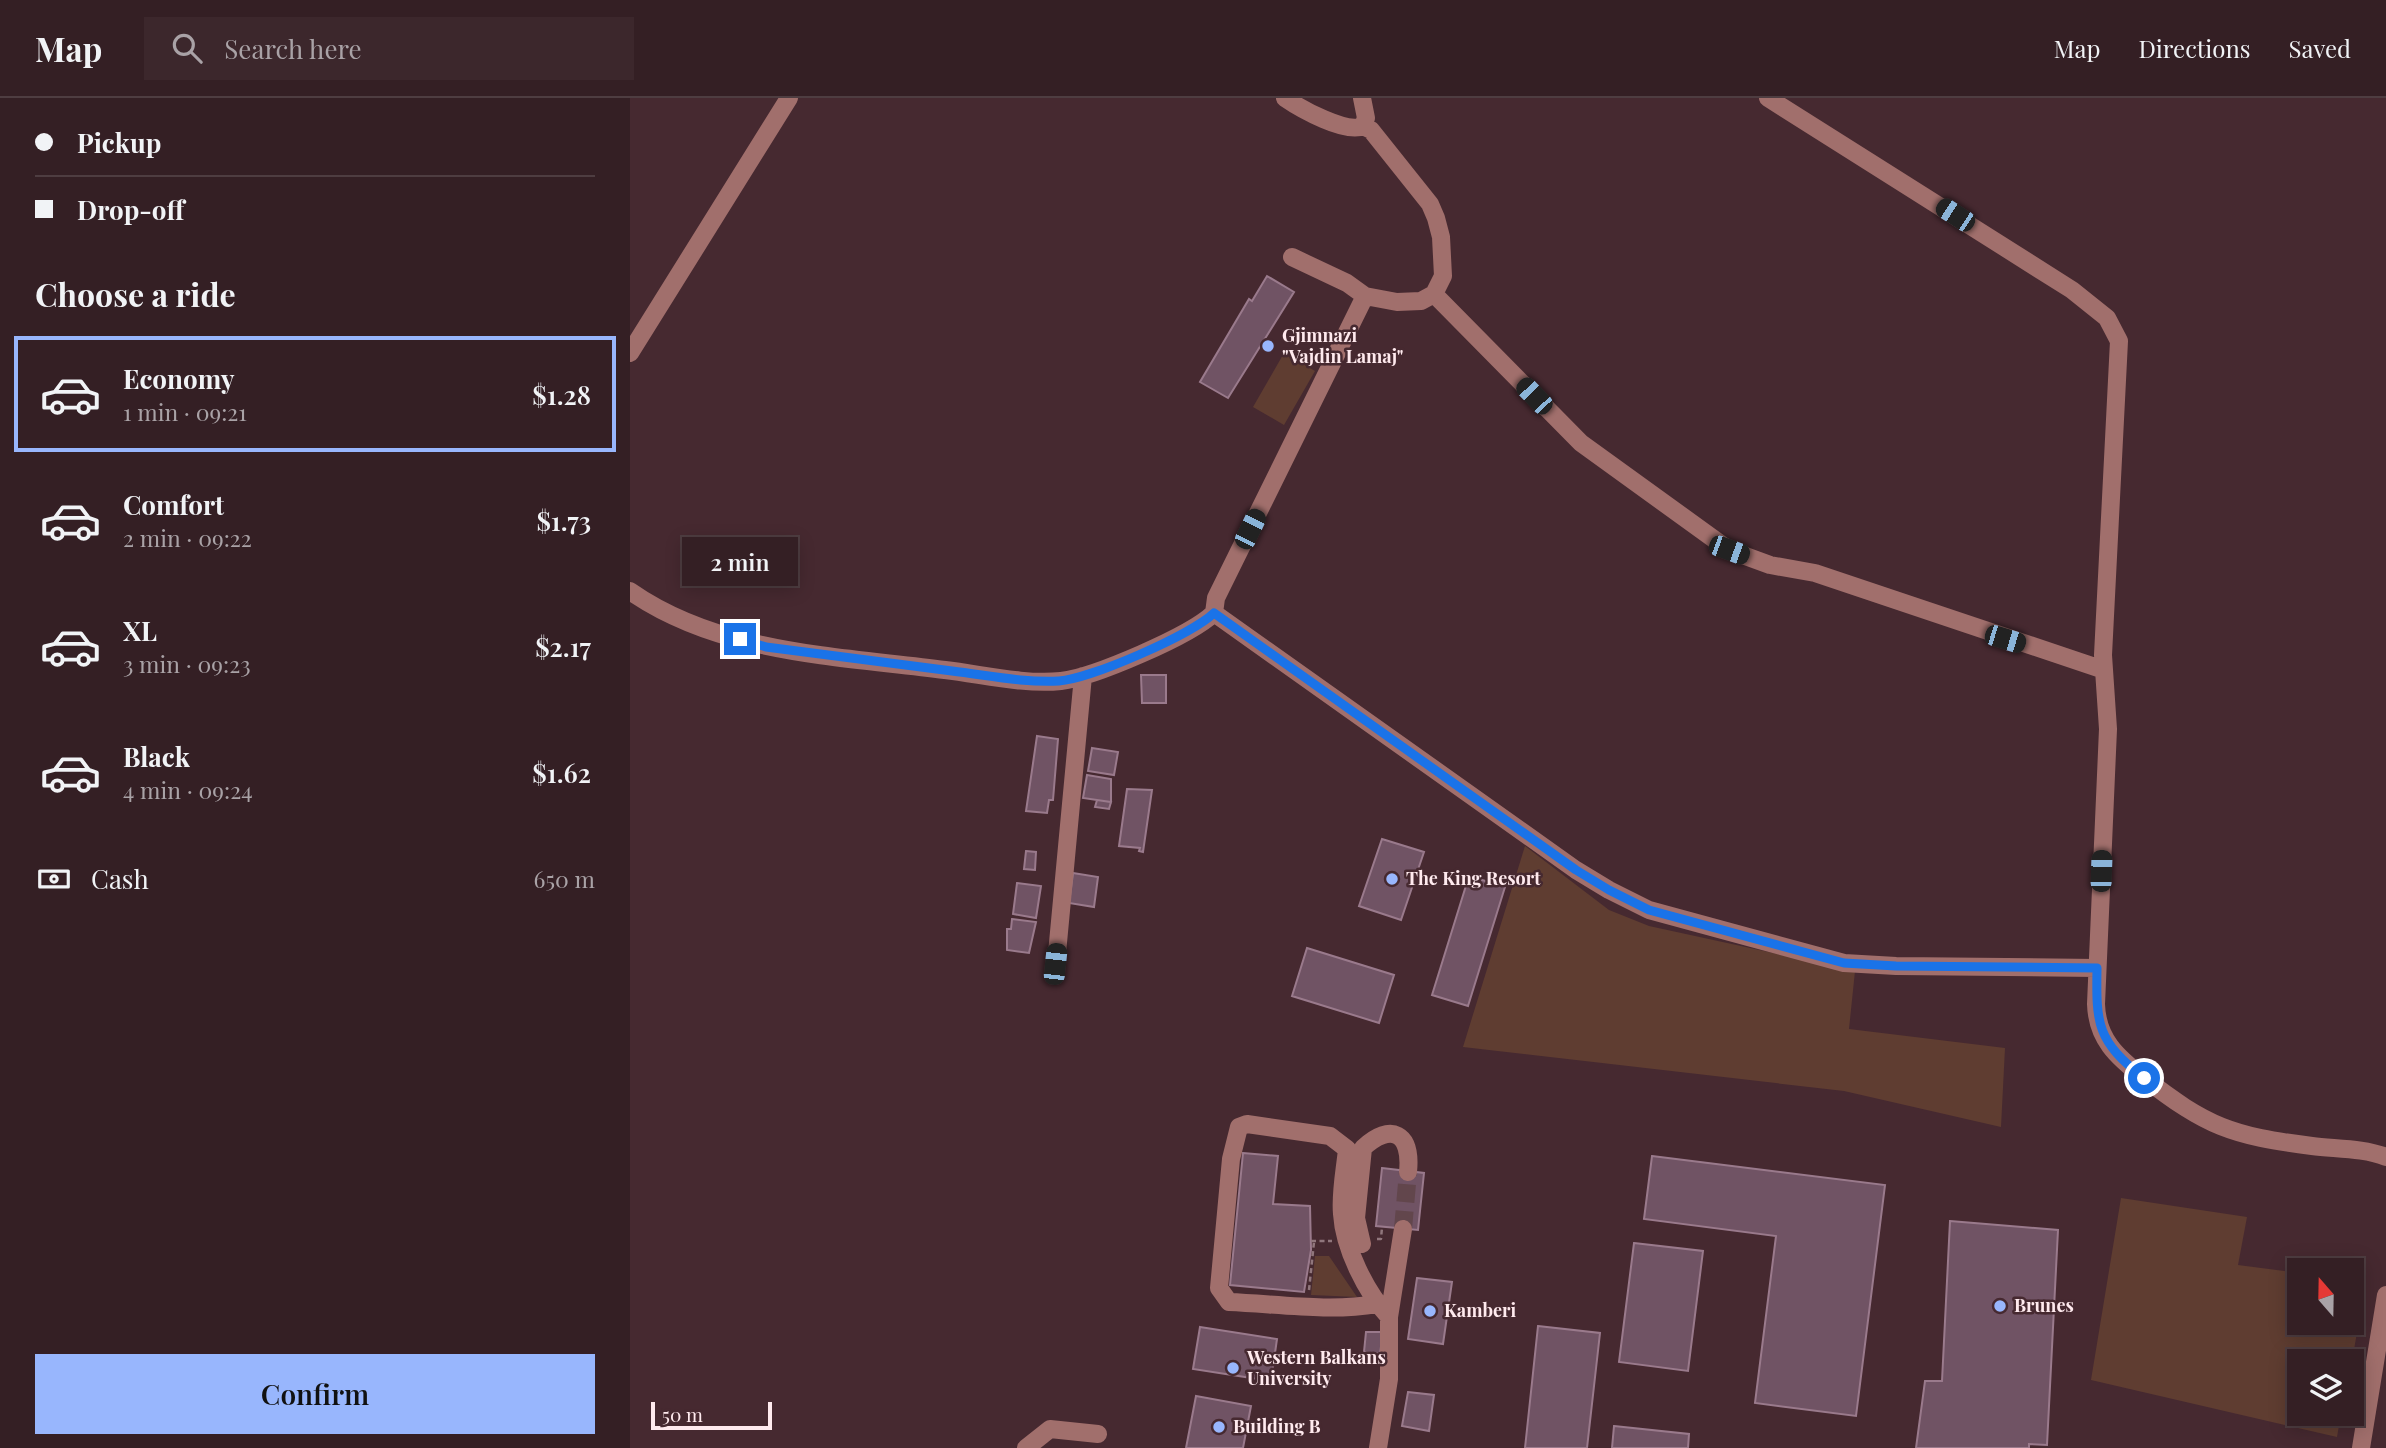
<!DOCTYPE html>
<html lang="en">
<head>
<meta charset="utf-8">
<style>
	body { margin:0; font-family:"Playfair Display",serif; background:#3c272c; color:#f1f3f6; height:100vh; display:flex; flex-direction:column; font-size:26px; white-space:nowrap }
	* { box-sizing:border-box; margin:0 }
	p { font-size:23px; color:#a9a2a6 }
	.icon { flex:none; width:38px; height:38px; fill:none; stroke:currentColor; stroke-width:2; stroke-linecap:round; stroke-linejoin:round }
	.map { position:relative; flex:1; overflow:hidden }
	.drawer { display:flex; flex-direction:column; background:#341f24; width:630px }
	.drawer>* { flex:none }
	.hud { display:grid; align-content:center; height:154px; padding:0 35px; background:#341f24 }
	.needle { width:46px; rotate:340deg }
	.fabs { position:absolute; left:1657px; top:1160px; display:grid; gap:14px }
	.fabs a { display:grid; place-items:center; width:77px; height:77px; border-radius:0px; background:#341f24; box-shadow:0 4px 18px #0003,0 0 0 2px #4e3d41; font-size:35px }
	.scale { position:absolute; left:21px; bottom:18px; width:121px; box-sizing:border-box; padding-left:7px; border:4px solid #ffeaee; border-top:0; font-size:19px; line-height:24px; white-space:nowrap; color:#ffeaee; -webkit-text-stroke:5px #462930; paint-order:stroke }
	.end { position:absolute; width:32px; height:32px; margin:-16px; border:9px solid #1a73e8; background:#fff; box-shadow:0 0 0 4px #fff }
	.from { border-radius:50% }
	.bubble { position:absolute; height:49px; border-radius:0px; background:#341f24; box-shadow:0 4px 18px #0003,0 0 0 2px #4e3d41; font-size:23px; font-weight:600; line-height:49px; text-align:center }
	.car { position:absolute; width:21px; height:42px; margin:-21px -10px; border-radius:9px; box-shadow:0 0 5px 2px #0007; background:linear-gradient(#222 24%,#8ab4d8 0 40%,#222 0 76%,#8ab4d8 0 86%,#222 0) }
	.hud b { display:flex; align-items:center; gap:24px; height:66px; font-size:26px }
	.hud b+b { border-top:2px solid #4e3d41 }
	.hud i { width:18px; height:18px; background:#f1f3f6 }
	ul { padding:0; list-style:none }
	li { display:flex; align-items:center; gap:21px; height:116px; margin:0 14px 10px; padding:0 21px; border:4px solid transparent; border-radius:0px }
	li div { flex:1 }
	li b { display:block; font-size:26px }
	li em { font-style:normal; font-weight:600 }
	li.on { border-color:#98b6fd }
	li>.icon { width:63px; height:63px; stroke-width:1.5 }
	h2 { padding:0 35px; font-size:32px; line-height:84px }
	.pay { display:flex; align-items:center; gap:18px; height:77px; padding:0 35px; font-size:26px }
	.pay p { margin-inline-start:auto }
	.primary-button { display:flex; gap:14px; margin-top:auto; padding:14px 35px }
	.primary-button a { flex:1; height:80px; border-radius:0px; background:#98b6fd; color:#111; font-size:28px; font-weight:600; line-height:80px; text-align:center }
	header { display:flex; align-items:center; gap:42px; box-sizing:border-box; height:98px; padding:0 35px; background:#341f24; border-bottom:2px solid #4e3d41 }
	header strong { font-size:33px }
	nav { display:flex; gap:38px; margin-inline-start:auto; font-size:24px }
	.search { width:490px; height:63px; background:#3c272c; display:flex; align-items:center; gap:18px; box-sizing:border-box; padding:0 24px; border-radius:0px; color:#a9a2a6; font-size:26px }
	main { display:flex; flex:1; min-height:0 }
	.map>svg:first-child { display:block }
	.green { fill:#5f3d31 }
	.building { fill:#705364; stroke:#9a7a8c; stroke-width:2 }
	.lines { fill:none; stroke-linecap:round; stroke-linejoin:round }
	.minor-tunnel { stroke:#62464c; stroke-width:18; stroke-dasharray:18 9; stroke-linecap:butt }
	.path { stroke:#90767c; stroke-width:2.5; stroke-dasharray:5 3.5; stroke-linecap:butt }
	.minor { stroke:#a16f6c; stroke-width:18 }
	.route { stroke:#1a73e8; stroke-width:9 }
	.poi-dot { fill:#98b6fd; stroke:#462930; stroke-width:2.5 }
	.labels { text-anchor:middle; stroke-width:5; stroke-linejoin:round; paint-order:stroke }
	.poi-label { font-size:18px; font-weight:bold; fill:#ffeaee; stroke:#462930; text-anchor:start }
</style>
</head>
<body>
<header>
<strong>Map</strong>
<div class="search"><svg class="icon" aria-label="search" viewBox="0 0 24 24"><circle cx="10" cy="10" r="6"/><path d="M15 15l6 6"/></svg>Search here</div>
<nav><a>Map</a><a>Directions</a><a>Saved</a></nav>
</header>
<main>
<section class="drawer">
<div class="hud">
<b><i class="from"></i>Pickup</b>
<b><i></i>Drop-off</b>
</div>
<h2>Choose a ride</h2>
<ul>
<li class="on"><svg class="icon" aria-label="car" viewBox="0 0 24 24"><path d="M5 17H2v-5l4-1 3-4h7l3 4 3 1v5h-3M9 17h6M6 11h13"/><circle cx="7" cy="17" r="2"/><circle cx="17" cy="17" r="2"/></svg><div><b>Economy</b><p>1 min · 09:21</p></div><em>$1.28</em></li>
<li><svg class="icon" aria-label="car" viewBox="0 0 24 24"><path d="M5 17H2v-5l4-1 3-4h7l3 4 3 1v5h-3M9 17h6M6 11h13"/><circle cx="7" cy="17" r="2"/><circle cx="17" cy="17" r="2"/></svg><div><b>Comfort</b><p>2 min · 09:22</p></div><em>$1.73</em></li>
<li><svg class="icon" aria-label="car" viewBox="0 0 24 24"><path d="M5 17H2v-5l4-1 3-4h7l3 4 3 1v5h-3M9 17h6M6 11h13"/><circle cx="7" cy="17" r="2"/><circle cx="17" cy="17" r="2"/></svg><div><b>XL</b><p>3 min · 09:23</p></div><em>$2.17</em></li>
<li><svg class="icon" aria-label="car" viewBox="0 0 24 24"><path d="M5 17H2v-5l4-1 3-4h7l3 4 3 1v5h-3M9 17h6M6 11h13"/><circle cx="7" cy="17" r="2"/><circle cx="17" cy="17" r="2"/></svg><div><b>Black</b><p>4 min · 09:24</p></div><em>$1.62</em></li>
</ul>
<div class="pay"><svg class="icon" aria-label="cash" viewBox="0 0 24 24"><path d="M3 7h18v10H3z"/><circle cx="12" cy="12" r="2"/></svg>Cash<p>650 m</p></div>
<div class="primary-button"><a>Confirm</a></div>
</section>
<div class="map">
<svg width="1756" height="1350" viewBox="0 0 1756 1350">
	<rect width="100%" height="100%" fill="#462930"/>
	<path class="green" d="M654,255L685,273L654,327L623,309Z
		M895,748L979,812L1019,828L1225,873L1219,931L1375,950L1371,1029L1214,993L833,949Z
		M1491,1100L1617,1119L1608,1167L1669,1175L1670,1225H1722V1181L1736,1183L1722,1263L1670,1264V1316H1711L1707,1339L1461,1282Z
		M685,1158H699L727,1199L681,1197Z"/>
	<path class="building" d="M637,178L664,194L598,300L570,284L619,201L622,203Z
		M511,577H536V605H512Z
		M407,638L428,641L423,702H419L417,715L396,713Z
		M462,650L488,654L484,677L458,673Z
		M457,677L481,681V704L453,700Z
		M497,691L522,692L513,754L509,753L510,750L489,748Z
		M467,702L481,704L479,711L465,709Z
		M752,741L794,754L771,822L729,808Z
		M396,753L406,754L405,772L394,771Z
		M443,775L468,779L464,809L439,805Z
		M839,778L875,789L838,908L802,897Z
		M387,785L411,788L406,820L383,816Z
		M382,821L406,824L399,855L377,852V831H381Z
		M677,850L764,877L749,925L662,898Z
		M613,1055L648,1058L643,1106L680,1108L681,1152L674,1194L600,1187Z
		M1022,1058L1255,1087L1226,1318L1125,1305L1146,1138L1014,1121Z
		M752,1070L794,1075L788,1132L746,1128Z
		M1320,1123L1428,1132L1417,1347L1399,1346V1350H1286L1295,1283H1312Z
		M1004,1145L1073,1153L1058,1273L989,1264Z
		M787,1180L822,1184L813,1246L778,1241Z
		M908,1228L970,1235L957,1350H895Z
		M570,1229L647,1241L641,1283L563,1271Z
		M736,1234H753L750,1256L734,1254Z
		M778,1294L804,1297L799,1333L772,1328Z
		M566,1298L621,1308L613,1350H556Z
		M984,1328L1059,1336L1058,1350H982Z"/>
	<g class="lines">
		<path class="minor-tunnel" d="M773,1131L778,1074"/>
		<path class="path" d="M747,1141H751L752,1129
			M681,1143H702
			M679,1192L684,1144"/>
		<path class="minor" d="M655,0C671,11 716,36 733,28L741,32L800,106L806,120L811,139L813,178L804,196L791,203L767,204L735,198L717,185L662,159
			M732,0L736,20L733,28
			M1138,0L1442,192L1477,220L1489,243L1473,557L1478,631L1466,906C1467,941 1487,959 1513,979C1577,1029 1602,1038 1682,1048C1706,1051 1734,1050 1756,1059
			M804,196L951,345L1099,452L1140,467L1185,475L1474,572
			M0,255L159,0
			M0,493C90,556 209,558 315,572C351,576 394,587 431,583C464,579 560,538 584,515L586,500L735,198
			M584,515L946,772L979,792L1019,812L1214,865L1266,868L1467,870
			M426,866L453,578
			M732,1146L726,1120L733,1050C761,1024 782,1035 778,1074
			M747,1206C699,1214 648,1206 599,1204L589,1190L601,1061L609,1029L617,1026L700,1038L717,1051C715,1072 710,1095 712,1116C714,1150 736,1194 759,1219
			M396,1350L420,1331L468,1336
			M748,1350L759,1281V1219L773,1131
			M1731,1350L1756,1197"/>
	</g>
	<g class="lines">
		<path class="route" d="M110,541L136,549C198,557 260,565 322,573C357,577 394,585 429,583C460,581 561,537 584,515L946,772L979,792L1019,812L1214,865L1266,868L1467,870C1466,927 1467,943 1514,980"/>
	</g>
	<g class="poi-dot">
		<circle cx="638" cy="248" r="7"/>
		<circle cx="762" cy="781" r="7"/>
		<circle cx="1370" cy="1208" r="7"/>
		<circle cx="800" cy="1213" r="7"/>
		<circle cx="603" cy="1270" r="7"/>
		<circle cx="589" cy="1329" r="7"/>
	</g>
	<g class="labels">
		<g class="poi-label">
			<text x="652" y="244">Gjimnazi<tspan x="652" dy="21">"Vajdin Lamaj"</tspan></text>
			<text x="776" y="787">The King Resort</text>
			<text x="1384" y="1214">Brunes</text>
			<text x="814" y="1219">Kamberi</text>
			<text x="617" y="1266">Western Balkans<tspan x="617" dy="21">University</tspan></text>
			<text x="603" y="1335">Building B</text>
		</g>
	</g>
</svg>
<div class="fabs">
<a><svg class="needle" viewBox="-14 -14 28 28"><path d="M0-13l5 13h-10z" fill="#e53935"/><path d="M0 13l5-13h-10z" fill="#a9a2a6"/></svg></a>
<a><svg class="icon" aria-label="layers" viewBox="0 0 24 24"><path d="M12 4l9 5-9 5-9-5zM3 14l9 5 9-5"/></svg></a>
</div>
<div class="scale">50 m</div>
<i class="end from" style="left:1514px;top:980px"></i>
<i class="end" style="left:110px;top:541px"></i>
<div class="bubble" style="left:52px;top:439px;width:116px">2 min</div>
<i class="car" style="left:1325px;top:117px;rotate:303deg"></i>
<i class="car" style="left:904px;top:298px;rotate:316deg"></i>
<i class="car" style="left:620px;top:431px;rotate:26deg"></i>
<i class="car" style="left:1099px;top:452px;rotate:110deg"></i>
<i class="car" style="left:1375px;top:541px;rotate:107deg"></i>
<i class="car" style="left:1471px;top:773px;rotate:2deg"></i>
<i class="car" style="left:425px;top:866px;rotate:6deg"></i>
</div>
</main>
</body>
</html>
